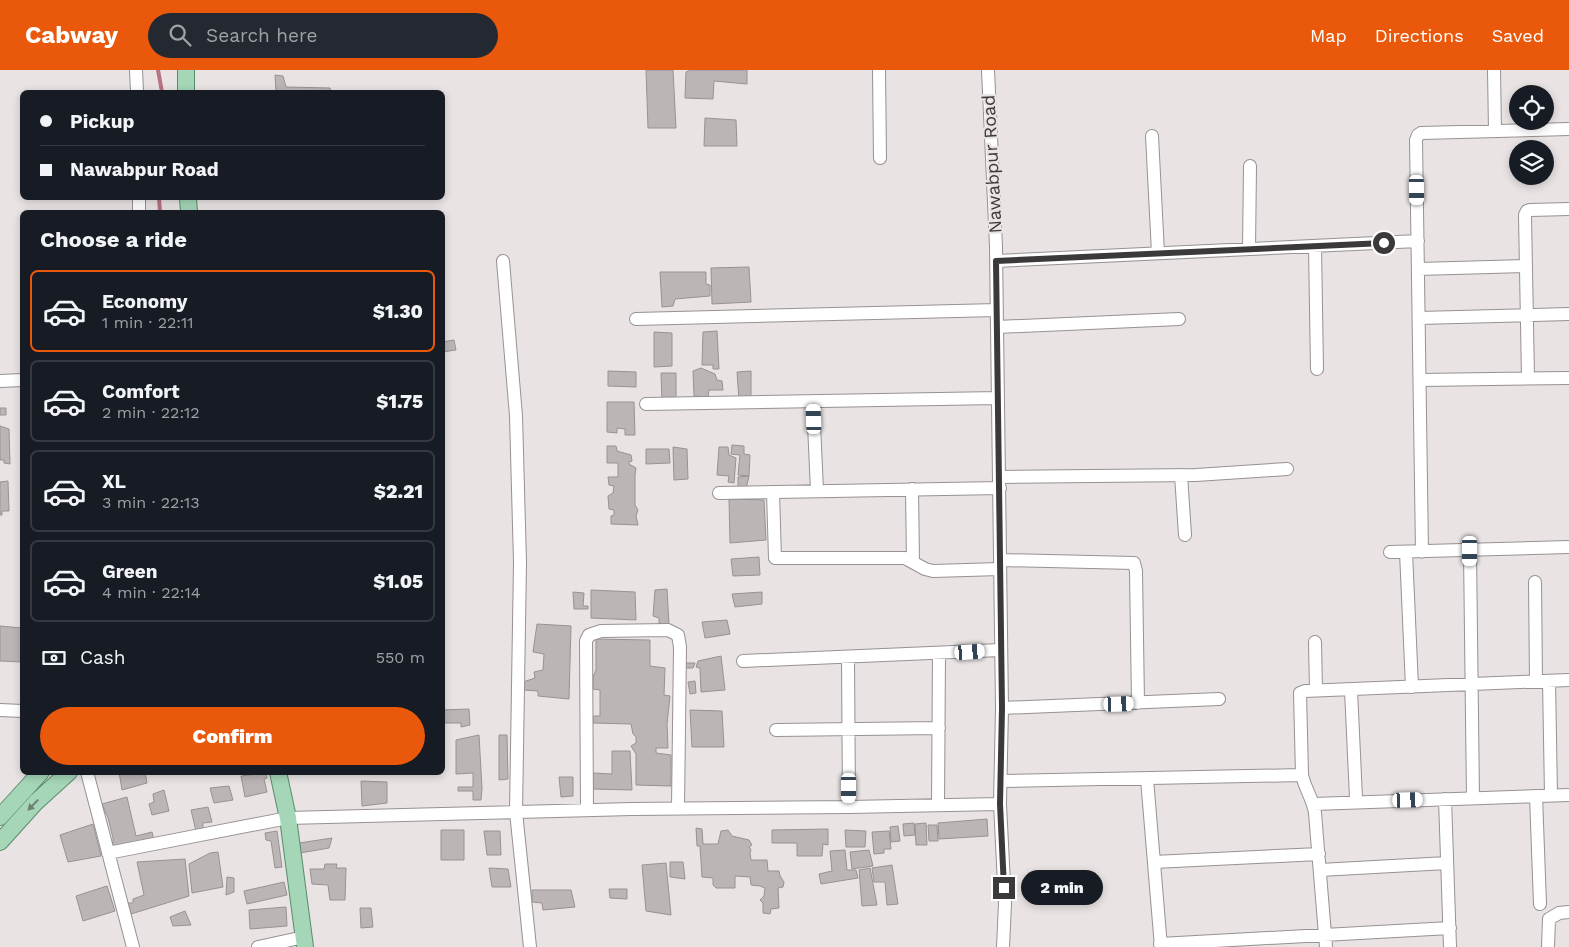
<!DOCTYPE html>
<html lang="en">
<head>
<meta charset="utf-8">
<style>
	body { margin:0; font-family:"Work Sans",sans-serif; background:#242831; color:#f1f3f6; height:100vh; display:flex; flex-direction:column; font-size:19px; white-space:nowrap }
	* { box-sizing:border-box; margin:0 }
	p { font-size:16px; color:#9ea1a6 }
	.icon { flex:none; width:28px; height:28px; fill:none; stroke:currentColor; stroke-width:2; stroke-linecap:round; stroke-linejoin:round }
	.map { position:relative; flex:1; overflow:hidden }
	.side { position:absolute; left:20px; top:140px; width:425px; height:565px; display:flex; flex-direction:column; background:#171b24; border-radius:8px; box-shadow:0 2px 8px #0003 }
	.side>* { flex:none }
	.banner { position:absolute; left:20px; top:20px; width:425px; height:110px; border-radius:8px; box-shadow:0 2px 8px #0003; display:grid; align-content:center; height:110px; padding:0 20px; background:#171b24 }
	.buttons { position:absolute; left:1509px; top:15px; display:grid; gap:10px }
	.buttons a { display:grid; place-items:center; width:45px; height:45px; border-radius:50%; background:#171b24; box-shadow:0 2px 8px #0003; font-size:25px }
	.end { position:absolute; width:22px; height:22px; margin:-11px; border:6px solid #3b393a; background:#fff; box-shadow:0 0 0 2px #fff }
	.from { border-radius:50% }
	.bubble { position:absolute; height:35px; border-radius:18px; background:#171b24; box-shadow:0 2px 8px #0003; font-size:16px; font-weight:800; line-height:35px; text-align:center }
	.car { position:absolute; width:15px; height:30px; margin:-15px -8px; border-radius:6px; box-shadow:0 0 4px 1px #0007; background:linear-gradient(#fff 24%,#345 0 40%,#fff 0 76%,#345 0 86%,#fff 0) }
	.banner b { display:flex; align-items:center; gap:18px; height:48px; font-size:19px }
	.banner b+b { border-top:1px solid #363941 }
	.banner i { width:12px; height:12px; background:#f1f3f6 }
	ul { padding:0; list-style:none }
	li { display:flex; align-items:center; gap:15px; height:82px; margin:0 10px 8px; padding:0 10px; border:2px solid #363941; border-radius:8px }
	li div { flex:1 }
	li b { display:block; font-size:19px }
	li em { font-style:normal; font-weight:800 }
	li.selected { border-color:#ea580c }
	li>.icon { width:45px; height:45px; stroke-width:1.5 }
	h2 { padding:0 20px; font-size:22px; line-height:60px }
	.pay { display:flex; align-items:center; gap:12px; height:55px; padding:0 20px; font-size:19px }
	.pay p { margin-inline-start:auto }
	.primary-button { display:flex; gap:10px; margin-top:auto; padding:10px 20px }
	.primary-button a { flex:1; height:58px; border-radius:30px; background:#ea580c; color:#fff; font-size:20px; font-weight:800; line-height:58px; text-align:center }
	header { display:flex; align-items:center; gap:30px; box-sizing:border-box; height:70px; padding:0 25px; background:#ea580c; color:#fff }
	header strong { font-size:24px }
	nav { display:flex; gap:28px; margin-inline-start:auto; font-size:18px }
	.search { width:350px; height:45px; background:#242831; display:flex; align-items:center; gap:12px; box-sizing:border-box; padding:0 18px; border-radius:28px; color:#9ea1a6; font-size:19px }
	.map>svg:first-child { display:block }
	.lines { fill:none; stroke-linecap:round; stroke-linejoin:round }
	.stream { stroke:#b87280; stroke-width:4 }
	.building { fill:#bbb5b6; stroke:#989393 }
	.minor-casing { stroke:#979192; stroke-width:14 }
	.major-casing { stroke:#588d6c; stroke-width:18 }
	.minor { stroke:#fff; stroke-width:12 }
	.major { stroke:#a4d6b7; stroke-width:16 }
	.oneway { fill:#6a8072 }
	.route { stroke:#3b393a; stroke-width:6 }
	.labels { text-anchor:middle; stroke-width:4.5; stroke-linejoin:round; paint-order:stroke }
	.street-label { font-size:18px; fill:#3b393a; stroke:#e9e3e3 }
</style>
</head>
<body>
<header>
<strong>Cabway</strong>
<div class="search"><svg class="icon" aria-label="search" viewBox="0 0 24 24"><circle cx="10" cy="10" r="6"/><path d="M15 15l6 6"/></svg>Search here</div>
<nav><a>Map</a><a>Directions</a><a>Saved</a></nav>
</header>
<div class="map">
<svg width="1569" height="877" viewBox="0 0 1569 877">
	<rect width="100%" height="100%" fill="#e9e3e3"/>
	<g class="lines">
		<path class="stream" d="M158,0L162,22
			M159,128L160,142"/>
	</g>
	<path class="building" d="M646,0H673L676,58H648Z
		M691,0H747V14L714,11L713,29L685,28L686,2Z
		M275,5L283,6L286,17L330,18L331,22H276Z
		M705,48L736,50L737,76H704Z
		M749,197L751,232L712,234L711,198Z
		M660,202H706V214L710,215V226L675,229L673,236L662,237Z
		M717,261L719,299H713V295H702L703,262Z
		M654,262L672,263V296L654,297Z
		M454,270L456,280L442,282V272Z
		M701,298L715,304L717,310L722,311L723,320H709L708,327L694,326L693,301Z
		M608,301L636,302V317L608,316Z
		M751,301V328L739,330L737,302Z
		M661,303H676V331L662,332Z
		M607,332H634L635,365H625V359L617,358V363L607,362Z
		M0,338H6V345H0Z
		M0,356L9,359L10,394L4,393V390H0Z
		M732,375L744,376V384L750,385L749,406L738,405L740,385L731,384Z
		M607,376H616L617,381L631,385L632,391L629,392V394L636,398L635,405V435L638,440L636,446L638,455L611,454V446L614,445V440L609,439L608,426L613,423L614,416L609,415L608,407H618V393H607Z
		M673,377L687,379L688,409L674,410Z
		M719,377H728L729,385L736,388L734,413L728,412L729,406L717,405Z
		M646,379H669L670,393L646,394Z
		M749,406L746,419L738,418V407Z
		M8,411L9,441H2V445H0V412Z
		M729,429L764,430L766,470L730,473Z
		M759,487L760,505L733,506L731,489Z
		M667,519L669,555L659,554V548L653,546L655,520Z
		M591,520L635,522L636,550L591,548Z
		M573,522L584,523L583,536H588V539H574Z
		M762,522V534L735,537L732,524Z
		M727,550L730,564L705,568L702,552Z
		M537,554L571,556L569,629L538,626V621L523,620V612L535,608L534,602L543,600L544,584L533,582Z
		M0,556L22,558V592L0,591Z
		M596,569L650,570V596L665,598L664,625L670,626L667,654L668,678H656V683L671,685V716L636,715V684L631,676L636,673V667L633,664L631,654L593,653V646H600V620L593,619V607L596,600Z
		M721,586L725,620L701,622L700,598L696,597L698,591Z
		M685,593H695L693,598H685Z
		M695,611L696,623L690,624L688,612Z
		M469,639L470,655L461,657V653H442V640Z
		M690,640L722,641L724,677H692Z
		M479,665L482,718L481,730H473V721H458V717H473V703L456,704V670Z
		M499,665H507L508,709L499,710Z
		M612,681H630L632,720L593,719V703L612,704Z
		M119,702H145L147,713L122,720Z
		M266,703L267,708L264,709L267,722L245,727L241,706Z
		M559,707H573V726L561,727Z
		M361,711L387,712V733L362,736Z
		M229,716L233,730L214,733L210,718Z
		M164,720L169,741L152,745L149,734L154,732L153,724Z
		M127,727L136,766L152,762L154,770L113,779V768L108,748L102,734Z
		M208,737L212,752L203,753V760L196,761L191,740Z
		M987,749L988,766L939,769L938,753Z
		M914,753L915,765L904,766L903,754Z
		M926,753L927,775H916L915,754Z
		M93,754L101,786L68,792L60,765Z
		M928,755H937L938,771H929Z
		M898,756L900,771L891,772L890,757Z
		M696,758L702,759L703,774H718L721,761L728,760L732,766L749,770L752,775L749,777L751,780L750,783L751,790H767L768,801H779L780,806L784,812L783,817L778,818L779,838L771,839L770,844L763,843V833L760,830L764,826L765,818L760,816L751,815L750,807L735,806V818H716L713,815V808L702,807L700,776H697Z
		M828,759V775L823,774L822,786H797V773H772V760Z
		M441,760H464V790H441Z
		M845,760L866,761L865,777H846Z
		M277,761L282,797L275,798L271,771L266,770L265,763Z
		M484,761H500L501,785H487Z
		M889,761L891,779H884V783L874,784L872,762Z
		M332,768L329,778L300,783L299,773Z
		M845,780L847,800H856L858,808L821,814L819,804L832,801L830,781Z
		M869,780L873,796L852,799L850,782Z
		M218,782L223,817L192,823L189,794L210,783Z
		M185,789L189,826L131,844L128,833H133V829L144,825L137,792Z
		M670,792H683L685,809L670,807Z
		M666,793L671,845L646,841L642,795Z
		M325,794H337L336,798H346L345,830H330L328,815L312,814L310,799H324Z
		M892,795L898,834L887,835L885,812H874L872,798Z
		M489,798L508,799L511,817H492Z
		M870,798L877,835L862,836L859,800Z
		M227,807L234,808V822L226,825Z
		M284,812L287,825L247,834L244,821Z
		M107,816L115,841L83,851L76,826Z
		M609,819H627V829L610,828Z
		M532,820H571L575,837L543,840L542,833L532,832Z
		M286,837L287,856L250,859L249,840Z
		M360,838H371L373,857L361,858Z
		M185,841L191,855L173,856L170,847Z"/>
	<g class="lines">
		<g class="minor-casing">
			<path id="minor" d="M136,0L137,22
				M879,0L880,88
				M988,0L996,177L997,257L1002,638L1000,734L1005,834L1003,877
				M1494,0L1495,61
				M1152,66L1158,183
				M139,128V142
				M1315,176L1317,299
				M1249,179L1250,96
				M503,191L516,346L520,492L516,742L530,877
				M996,191L1418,171
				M1418,199L1526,196
				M1419,248L1569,244
				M636,249L997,240
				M997,257L1179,249
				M1528,308L1525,145L1527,141L1530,140L1569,139
				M1421,310L1569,308
				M0,311L22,310
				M813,332L817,421
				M646,334L998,328
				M1181,405L1185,465
				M999,407L1196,405L1287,399
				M912,419L913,492
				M773,422L775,488H905L925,499L933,501L1000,499
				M719,423L1000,418
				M1470,481L1473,728
				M1390,482L1569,477
				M1406,482L1412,617
				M1422,482L1416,70L1418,65L1421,63L1569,59
				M1000,490L1134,493L1136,501L1138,633
				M1535,512L1536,611
				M1315,572L1316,620
				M848,587L849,737
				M743,591L1000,580
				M1549,611L1551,725
				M1351,620L1356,728
				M1002,638L1219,629
				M0,640L22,641
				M776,660L939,658
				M87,702L133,877
				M1147,709L1161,877
				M1001,711L1302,705
				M1536,726L1540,834
				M1445,729L1450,877
				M1314,734L1569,725
				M938,735L939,584
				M587,740L586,571L589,565L601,561L668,560L678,565L680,577L678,738
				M108,783L288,748L632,739L849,737L1000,734
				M1154,792L1319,784
				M1320,800L1447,793
				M1160,874L1450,858
				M258,877L304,867
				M1326,877L1315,743C1313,729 1305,719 1302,705L1300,623L1305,621L1569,610
				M1548,877L1549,849L1559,843L1569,842"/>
		</g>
		<g class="major-casing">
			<path id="major" d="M186,0V22
				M188,128L189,142
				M278,702L288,748L305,877
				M0,747L41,702
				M0,772L36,732L69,702"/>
		</g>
		<use href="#minor" class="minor"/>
		<use href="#major" class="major"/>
	</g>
	<defs><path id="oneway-solid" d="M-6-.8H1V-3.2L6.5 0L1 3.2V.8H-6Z" transform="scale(1.25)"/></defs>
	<use class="oneway" href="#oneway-solid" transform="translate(33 735) rotate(134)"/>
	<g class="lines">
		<path class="route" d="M1004,818L1000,734L1002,638L996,191L1384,173"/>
	</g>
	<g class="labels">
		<g class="street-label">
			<text transform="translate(992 94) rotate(-93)" y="6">Nawabpur Road</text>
		</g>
	</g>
</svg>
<div class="buttons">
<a><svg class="icon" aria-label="locate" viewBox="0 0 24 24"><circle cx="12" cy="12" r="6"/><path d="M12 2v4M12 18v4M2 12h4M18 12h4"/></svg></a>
<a><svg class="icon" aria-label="layers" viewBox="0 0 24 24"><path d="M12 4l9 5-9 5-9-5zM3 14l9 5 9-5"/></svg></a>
</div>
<i class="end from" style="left:1384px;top:173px"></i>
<i class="end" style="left:1004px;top:818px"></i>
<div class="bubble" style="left:1021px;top:800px;width:82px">2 min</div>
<i class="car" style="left:1417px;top:120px;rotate:179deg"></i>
<i class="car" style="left:814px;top:349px;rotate:358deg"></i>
<i class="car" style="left:1470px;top:481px;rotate:180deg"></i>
<i class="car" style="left:970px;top:582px;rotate:86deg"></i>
<i class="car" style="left:1119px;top:634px;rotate:88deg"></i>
<i class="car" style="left:849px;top:718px;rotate:180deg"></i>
<i class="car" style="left:1408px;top:730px;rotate:88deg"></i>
<div class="banner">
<b><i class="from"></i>Pickup</b>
<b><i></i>Nawabpur Road</b>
</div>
<section class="side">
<h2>Choose a ride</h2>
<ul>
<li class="selected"><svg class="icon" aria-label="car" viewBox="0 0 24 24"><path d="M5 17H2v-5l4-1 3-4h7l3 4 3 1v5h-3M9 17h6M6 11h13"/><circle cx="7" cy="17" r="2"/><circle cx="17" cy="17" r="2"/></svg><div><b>Economy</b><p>1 min · 22:11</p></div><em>$1.30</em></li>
<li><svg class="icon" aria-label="car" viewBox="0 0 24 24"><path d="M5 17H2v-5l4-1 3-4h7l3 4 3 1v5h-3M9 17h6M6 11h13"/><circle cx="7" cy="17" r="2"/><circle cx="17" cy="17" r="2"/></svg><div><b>Comfort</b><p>2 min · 22:12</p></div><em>$1.75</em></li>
<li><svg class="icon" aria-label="car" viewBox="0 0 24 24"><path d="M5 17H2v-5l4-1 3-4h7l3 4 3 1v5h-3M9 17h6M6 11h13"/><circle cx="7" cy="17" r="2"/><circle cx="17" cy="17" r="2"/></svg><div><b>XL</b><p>3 min · 22:13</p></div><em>$2.21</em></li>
<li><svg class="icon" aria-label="car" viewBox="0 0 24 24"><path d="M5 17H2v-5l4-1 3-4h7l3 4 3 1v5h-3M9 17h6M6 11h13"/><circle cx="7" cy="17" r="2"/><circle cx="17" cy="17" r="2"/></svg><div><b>Green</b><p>4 min · 22:14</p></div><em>$1.05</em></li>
</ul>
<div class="pay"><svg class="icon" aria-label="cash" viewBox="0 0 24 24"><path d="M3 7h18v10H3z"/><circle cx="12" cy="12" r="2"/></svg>Cash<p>550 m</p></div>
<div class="primary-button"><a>Confirm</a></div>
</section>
</div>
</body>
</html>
